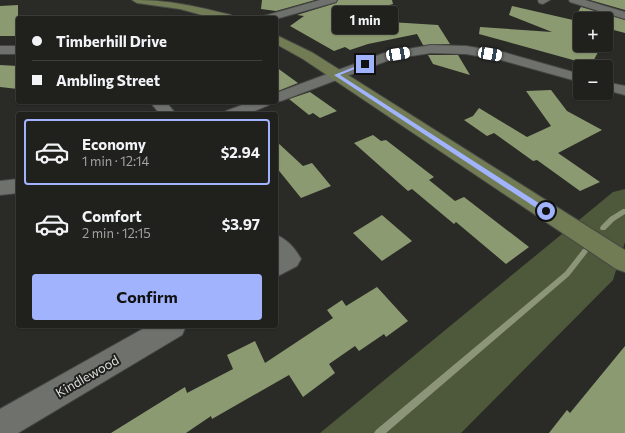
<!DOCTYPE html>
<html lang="en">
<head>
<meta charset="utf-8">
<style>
	body { margin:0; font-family:Commissioner,sans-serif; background:#282826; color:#f1f3f6; height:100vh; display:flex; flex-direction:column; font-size:15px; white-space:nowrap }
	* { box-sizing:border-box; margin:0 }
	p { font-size:13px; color:#a2a3a4 }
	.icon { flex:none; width:22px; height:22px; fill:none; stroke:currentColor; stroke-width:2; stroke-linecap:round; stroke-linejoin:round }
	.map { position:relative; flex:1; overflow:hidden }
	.details { position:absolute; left:16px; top:112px; width:262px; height:216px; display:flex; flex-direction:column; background:#20201d; border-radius:4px; box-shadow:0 1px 3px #0004,0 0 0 1px #3d3e3b }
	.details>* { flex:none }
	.guide { position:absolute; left:16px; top:16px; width:262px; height:88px; border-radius:4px; box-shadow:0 1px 3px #0004,0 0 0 1px #3d3e3b; display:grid; align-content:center; height:88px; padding:0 16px; background:#20201d }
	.fabs { position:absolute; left:573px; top:12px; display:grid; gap:8px }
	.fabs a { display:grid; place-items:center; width:40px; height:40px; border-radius:4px; background:#20201d; box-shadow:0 1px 3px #0004,0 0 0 1px #3d3e3b; font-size:20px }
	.end { position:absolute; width:18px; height:18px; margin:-9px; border:5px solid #a1b3fd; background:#111; box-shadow:0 0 0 2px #111 }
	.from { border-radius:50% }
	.bubble { position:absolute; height:28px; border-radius:4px; background:#20201d; box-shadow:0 1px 3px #0004,0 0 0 1px #3d3e3b; font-size:13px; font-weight:700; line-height:28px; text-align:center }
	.car { position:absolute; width:12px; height:24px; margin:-12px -6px; border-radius:5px; box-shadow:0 0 3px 1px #0007; background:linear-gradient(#fff 24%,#345 0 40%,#fff 0 76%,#345 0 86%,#fff 0) }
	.guide b { display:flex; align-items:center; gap:14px; height:38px; font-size:15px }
	.guide b+b { border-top:1px solid #3d3e3b }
	.guide i { width:10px; height:10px; background:#f1f3f6 }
	ul { padding:7px 0 0; list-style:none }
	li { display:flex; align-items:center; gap:12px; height:66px; margin:0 8px 6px; padding:0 8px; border:2px solid transparent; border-radius:4px }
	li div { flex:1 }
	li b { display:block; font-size:15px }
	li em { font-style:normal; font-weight:700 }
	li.on { border-color:#a1b3fd }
	li>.icon { width:36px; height:36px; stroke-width:1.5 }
	.action { display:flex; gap:8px; margin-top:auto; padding:8px 16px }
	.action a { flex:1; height:46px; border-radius:4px; background:#a1b3fd; color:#111; font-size:16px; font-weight:700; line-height:46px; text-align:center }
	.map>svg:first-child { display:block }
	.green { fill:#4e583a }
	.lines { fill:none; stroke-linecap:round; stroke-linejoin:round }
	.stream { fill:#8c9579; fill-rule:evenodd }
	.building { fill:#8c9a71 }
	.street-casing { stroke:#474845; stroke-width:2 }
	.secondary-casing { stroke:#474845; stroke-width:2 }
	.street { fill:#6f716c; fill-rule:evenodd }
	.secondary { fill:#717b54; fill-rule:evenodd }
	.route { fill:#a1b3fd }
	.labels { text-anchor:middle; stroke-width:4; stroke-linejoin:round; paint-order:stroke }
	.near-street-label { font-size:13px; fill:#dddedc; stroke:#20211d }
</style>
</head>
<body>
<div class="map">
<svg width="625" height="433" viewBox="0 0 625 433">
	<rect width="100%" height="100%" fill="#2a2b27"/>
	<path class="green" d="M625,189V242L613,280L461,433H320L613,192Z"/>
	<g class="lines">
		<path class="stream" d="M623,209H625V214L614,221L605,230H601L600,228L601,226L610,217Z
			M585,248L587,249L588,251L587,253L569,276L386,433H374L376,430L565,272L583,249Z"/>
	</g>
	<path class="building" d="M262,0H315L276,11L261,9Z
		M338,0H392L393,4L342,19L438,25L450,44L423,45L417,34L368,44L350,50L345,47L334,51L290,26L304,16L297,15L336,3Z
		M590,0H625V10Z
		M18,5V36H0V6Z
		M512,6L573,20L581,7L625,20V33L610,29L606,37V19H580V45H602L591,65L479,34L480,27L552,32L509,15Z
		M428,55H458L470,75L433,64Z
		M0,65L18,66V89L0,87Z
		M276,67L298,83L278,91L276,89Z
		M551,90L567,111L602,130L558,153L600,182L580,191L537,160L533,161L494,133L487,136L464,120L473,116L479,108L527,137L551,126L526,91Z
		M310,92L337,111L320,118L313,113L309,115L289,99Z
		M373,135L381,141L386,140L434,177L429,180L455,201L464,197L529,247L506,264L456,222L454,224L412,189L408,191L354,143Z
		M276,141L303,166L312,163L331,186L301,198L276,167Z
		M382,215L412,241L382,261L353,233Z
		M377,287L408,321L386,337L384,334L359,351L355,346L329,364L335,373L303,397L289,375L212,419L211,416L186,433H111L185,387L187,393L233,369L227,355L255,341L265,363L333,318L327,310L342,300L346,306Z
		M625,346V433H549L567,410L570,413Z"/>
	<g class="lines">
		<g class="street-casing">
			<path id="street" d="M320,0H337L336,2L276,19L262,18L264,16Z
				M538,0H550L543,4L539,3Z
				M569,0H585L625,12V19L570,2Z
				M431,45L466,46L503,52L580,74V82L501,60L466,54L431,53L392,59L281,101L274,102H276V93L384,53Z
				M0,46H18V54H0Z
				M606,82L625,86V95L606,90Z
				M150,102H166L176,114H160Z
				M250,102H272L269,105L247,114H224L226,111Z
				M18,179V193L0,195V181Z
				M276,235C287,239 295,248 301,259L297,266L276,277Z
				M148,326H186L182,335L18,433H0V409Z"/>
		</g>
		<g class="secondary-casing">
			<path id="secondary" d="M132,0C170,0 194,6 231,15L233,18H213L180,9L137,3Z
				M276,35L313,53L625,250V272L616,269L303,59L276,44Z"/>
		</g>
		<use href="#street" class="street"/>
		<use href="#secondary" class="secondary"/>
	</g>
	<path class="route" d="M364,63L367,64L340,75L548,209V213H544L334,75Z"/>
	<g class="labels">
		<g class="near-street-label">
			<text transform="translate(87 376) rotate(-30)" y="5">Kindlewood</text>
		</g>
	</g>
</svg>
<div class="fabs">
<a>+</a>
<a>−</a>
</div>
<i class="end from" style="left:546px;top:211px"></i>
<i class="end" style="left:365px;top:64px"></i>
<div class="bubble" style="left:332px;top:6px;width:66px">1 min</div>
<i class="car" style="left:398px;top:54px;rotate:80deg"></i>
<i class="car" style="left:490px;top:54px;rotate:100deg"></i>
<div class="guide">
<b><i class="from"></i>Timberhill Drive</b>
<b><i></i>Ambling Street</b>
</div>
<section class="details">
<ul>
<li class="on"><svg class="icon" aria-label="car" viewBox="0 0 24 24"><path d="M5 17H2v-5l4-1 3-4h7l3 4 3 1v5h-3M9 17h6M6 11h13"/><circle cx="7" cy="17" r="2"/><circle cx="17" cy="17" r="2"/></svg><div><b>Economy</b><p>1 min · 12:14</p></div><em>$2.94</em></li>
<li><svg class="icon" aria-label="car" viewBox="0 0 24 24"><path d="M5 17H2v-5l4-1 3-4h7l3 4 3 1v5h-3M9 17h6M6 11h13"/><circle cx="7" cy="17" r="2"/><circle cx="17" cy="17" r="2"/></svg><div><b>Comfort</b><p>2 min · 12:15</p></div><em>$3.97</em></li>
</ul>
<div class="action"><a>Confirm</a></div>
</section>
</div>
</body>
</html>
